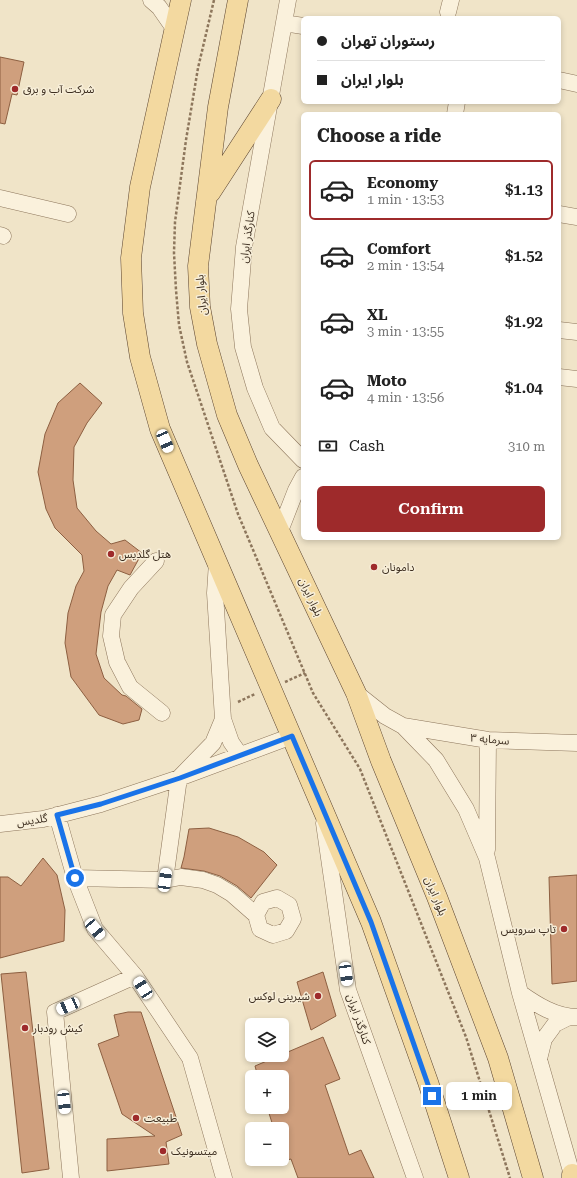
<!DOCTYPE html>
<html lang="en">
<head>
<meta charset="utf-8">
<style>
	body { margin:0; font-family:"Roboto Serif","Noto Sans Arabic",serif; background:#f6f6f6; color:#222; height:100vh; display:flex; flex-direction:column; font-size:15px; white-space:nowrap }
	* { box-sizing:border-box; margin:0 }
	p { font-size:13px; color:#767676 }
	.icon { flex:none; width:22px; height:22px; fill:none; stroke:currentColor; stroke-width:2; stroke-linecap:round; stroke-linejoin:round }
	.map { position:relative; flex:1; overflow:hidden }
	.drawer { position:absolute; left:301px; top:112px; width:260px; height:428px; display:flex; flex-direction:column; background:#fff; border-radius:6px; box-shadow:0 2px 6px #0003 }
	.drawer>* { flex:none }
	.top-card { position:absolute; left:301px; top:16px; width:260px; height:88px; border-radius:6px; box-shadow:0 2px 6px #0003; display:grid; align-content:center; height:88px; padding:0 16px; background:#fff }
	.fabs { position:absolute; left:245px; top:1018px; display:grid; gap:8px }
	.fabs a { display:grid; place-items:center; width:44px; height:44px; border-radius:6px; background:#fff; box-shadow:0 2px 6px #0003; font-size:20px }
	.end { position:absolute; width:18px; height:18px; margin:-9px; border:5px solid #1a73e8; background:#fff; box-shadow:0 0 0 2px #fff }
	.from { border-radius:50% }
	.bubble { position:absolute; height:28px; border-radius:6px; background:#fff; box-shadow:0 2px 6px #0003; font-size:13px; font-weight:600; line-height:28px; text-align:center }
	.car { position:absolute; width:12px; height:24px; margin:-12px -6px; border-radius:5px; box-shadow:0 0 3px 1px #0007; background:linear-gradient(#fff 24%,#345 0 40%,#fff 0 76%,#345 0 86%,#fff 0) }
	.top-card b { display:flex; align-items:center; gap:14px; height:38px; font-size:15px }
	.top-card b+b { border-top:1px solid #e0e0e0 }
	.top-card i { width:10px; height:10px; background:#222 }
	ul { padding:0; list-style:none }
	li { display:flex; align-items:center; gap:12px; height:60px; margin:0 8px 6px; padding:0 8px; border:2px solid transparent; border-radius:6px }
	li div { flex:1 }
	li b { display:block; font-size:15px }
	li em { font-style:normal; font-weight:600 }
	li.on { border-color:#9e2a2b }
	li>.icon { width:36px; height:36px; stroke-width:1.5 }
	h2 { padding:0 16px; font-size:18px; line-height:48px }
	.pay { display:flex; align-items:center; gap:10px; height:44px; padding:0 16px; font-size:15px }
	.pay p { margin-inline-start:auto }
	.cta { display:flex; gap:8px; margin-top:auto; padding:8px 16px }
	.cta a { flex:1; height:46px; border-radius:6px; background:#9e2a2b; color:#fff; font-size:16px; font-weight:600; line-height:46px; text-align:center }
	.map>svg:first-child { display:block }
	.building { fill:#cf9f7d; stroke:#8d5f41 }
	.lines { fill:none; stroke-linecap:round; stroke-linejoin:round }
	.minor-casing { stroke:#8d765c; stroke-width:17 }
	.major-casing { stroke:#5b4430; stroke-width:21 }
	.path { stroke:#8d765c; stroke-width:2.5; stroke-dasharray:3 2; stroke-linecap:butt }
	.minor { stroke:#faf1dc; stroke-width:16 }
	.major { stroke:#f3d9a0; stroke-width:20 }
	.route { stroke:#1a73e8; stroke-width:5 }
	.poi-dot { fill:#9e2a2b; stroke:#f7eed8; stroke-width:1.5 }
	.labels { text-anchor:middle; stroke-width:3; stroke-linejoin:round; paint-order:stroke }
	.poi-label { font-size:11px; fill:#3d2e20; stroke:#f7eed8; text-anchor:start }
	.street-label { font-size:11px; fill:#3d2e20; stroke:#f7eed8 }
</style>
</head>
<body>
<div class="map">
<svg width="577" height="1178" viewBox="0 0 577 1178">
	<rect width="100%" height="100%" fill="#f0e4c8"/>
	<path class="building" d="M0,57L24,62L17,95L12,94L5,124L0,123Z
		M80,383L102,403L87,423L74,447L73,480L77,508L96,531L111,544L125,540L142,553L130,575L117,570L108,586L101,612L96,654L104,678L122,695L126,696L142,709L139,720L123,724L99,715L71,677L65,643L68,613L76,586L84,571L82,555L55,528L46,509L38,472L45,434L58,403Z
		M209,828L238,837L264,852L277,865L251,898L237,886L220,876L204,871L181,868L184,857L189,829Z
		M43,858L57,875L65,910L64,941L0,958V877H8L21,886Z
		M577,875V981L552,984L549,877Z
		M26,972L49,1169L22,1173L1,974Z
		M323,972L336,1016L311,1030L297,982Z
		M128,1012H141L182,1135L166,1142L169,1164L107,1171V1139L155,1136L122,1114L98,1044L119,1036L114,1015Z
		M323,1037L340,1079L325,1085L349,1155L361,1150L374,1178H298L291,1159L287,1160L282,1148V1129H274L267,1107H282V1077H258L255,1066Z"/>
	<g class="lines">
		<g class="minor-casing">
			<path id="minor" d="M151,0L159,7L175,30
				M288,0L244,247L239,309L243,347L255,388L272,428L303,460
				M448,12L451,0
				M284,23L303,26
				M559,80L577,84
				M455,114L457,102
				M0,198L68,214
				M559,214L577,217
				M0,235L3,236
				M559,330L577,332
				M559,377L577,379
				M280,531L296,490L303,477
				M156,561L131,588L113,615L111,636L117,662L130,687L162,713
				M356,693L385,716L403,726L436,760L466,809L487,858L520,993L573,1178
				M223,719L231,742L240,755
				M403,726L488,740L577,743
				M57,815L75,878L95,929L135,976L190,1058L224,1178
				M324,823L348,990L415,1178
				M0,824L43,819L101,804L179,778L292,736
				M487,850L488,740
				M75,878L165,880L181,877L203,880L217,885L232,894L256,915L260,929L273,935L286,931L293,919L289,905L277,898L263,902L256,915
				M165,880L179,778L213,743L223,719L215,593L217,562
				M520,993C537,1005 556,1017 577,1017
				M539,1059L544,1039L555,1024L569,1017
				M71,1178L55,1012L135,976"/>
		</g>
		<g class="major-casing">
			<path id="major" d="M181,0L140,187L131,258L133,313L140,357L160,429L371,922L428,1082L459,1178
				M238,0L218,107L198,266L200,307L207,344L227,415L248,465L356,693L381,761L437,897L498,1058L533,1178
				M210,193L271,99
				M572,1178V1174"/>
		</g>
		<path class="path" d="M214,0L198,68L186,140L175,222L174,253L176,290L179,325L187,362L238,514L313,693L360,769L466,1037L510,1178
			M285,682L305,673
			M238,702L255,694"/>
		<use href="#minor" class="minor"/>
		<use href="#major" class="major"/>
	</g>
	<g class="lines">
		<path class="route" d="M75,878L57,815L101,804L180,778L292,736L371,922L432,1096"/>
	</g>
	<g class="poi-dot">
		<circle cx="15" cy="89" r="4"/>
		<circle cx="111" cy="554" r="4"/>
		<circle cx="374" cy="567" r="4"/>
		<circle cx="564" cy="929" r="4"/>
		<circle cx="318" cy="996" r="4"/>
		<circle cx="25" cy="1028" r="4"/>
		<circle cx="136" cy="1118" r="4"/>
		<circle cx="163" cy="1151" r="4"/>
	</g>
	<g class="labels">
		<g class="poi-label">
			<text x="23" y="93">شرکت آب و برق</text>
			<text x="119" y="558">هتل گلدیس</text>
			<text x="382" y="571">دامونان</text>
			<text x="556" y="933" text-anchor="end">تاپ سرویس</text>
			<text x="310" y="1000" text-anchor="end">شيرينی لوكس</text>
			<text x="33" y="1032">کیش رودبار</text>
			<text x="144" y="1122">طبیعت</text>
			<text x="171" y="1155">میتسونیک</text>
		</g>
		<g class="street-label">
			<text transform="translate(247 237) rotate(-82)" y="4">کنارگذر ایران</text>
			<text transform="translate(201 295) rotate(-95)" y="4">بلوار ایران</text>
			<text transform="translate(311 597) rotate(65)" y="4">بلوار ایران</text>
			<text transform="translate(490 739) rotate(5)" y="4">سرمایه ۳</text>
			<text transform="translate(32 820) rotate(-9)" y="4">گلدیس</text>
			<text transform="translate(436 896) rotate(68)" y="4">بلوار ایران</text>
			<text transform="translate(359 1019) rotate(71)" y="4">کنارگذر ایران</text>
		</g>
	</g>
</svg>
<div class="fabs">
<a><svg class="icon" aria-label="layers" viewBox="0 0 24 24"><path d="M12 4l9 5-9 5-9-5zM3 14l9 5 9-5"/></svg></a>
<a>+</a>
<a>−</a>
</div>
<i class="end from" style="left:75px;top:878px"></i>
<i class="end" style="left:432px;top:1096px"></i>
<div class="bubble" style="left:446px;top:1082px;width:66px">1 min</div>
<i class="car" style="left:165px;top:441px;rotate:157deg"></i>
<i class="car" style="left:165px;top:880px;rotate:8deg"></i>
<i class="car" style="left:95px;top:929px;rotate:140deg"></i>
<i class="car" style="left:346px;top:974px;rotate:172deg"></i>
<i class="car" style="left:143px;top:988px;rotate:327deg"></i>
<i class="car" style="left:68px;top:1006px;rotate:246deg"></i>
<i class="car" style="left:64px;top:1102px;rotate:174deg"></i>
<div class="top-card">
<b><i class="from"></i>رستوران تهران</b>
<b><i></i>بلوار ایران</b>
</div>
<section class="drawer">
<h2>Choose a ride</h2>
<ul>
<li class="on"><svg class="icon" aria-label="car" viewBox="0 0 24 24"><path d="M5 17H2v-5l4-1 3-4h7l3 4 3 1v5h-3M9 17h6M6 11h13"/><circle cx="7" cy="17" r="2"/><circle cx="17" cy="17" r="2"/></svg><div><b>Economy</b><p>1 min · 13:53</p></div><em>$1.13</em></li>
<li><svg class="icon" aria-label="car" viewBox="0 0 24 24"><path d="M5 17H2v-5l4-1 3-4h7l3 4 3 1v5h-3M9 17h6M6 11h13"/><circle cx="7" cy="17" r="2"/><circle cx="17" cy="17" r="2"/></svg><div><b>Comfort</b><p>2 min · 13:54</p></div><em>$1.52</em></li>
<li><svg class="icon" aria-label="car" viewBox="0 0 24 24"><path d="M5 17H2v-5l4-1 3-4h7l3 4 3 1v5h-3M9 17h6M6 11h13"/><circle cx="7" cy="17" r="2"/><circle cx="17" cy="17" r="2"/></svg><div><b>XL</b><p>3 min · 13:55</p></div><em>$1.92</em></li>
<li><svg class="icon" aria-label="car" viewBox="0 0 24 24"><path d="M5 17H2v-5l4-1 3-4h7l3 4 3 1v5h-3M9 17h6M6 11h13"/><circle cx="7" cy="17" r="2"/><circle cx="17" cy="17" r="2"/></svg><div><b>Moto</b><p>4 min · 13:56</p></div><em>$1.04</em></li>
</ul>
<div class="pay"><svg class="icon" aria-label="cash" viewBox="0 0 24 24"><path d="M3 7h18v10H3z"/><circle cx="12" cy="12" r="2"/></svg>Cash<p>310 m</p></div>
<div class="cta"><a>Confirm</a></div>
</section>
</div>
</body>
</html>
